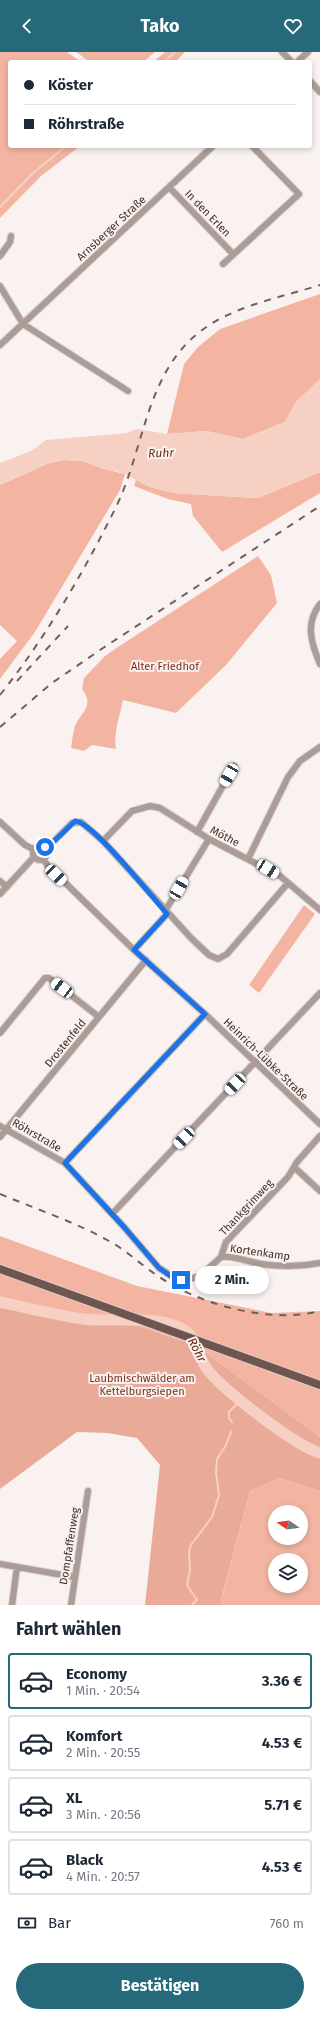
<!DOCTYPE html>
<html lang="de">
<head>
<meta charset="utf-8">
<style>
	body { margin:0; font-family:"Fira Sans",sans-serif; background:#f2f2f3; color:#1f2937; height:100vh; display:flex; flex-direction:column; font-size:15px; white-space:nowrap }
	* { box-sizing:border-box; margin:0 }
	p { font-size:13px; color:#747a83 }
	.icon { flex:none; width:22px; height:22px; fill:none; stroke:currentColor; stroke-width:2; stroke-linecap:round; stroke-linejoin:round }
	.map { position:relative; height:1553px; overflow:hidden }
	.panel { display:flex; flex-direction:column; background:#fff; flex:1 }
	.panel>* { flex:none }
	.hud { position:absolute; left:8px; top:8px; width:304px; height:88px; border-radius:4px; box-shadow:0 2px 6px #0003; display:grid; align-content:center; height:88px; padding:0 16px; background:#fff }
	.needle { width:26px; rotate:283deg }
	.buttons { position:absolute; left:268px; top:1453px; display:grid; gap:8px }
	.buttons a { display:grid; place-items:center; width:40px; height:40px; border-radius:50%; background:#fff; box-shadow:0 2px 6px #0003; font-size:20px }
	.end { position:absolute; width:18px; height:18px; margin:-9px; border:5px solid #1a73e8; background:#fff; box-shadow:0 0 0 2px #fff }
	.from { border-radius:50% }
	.bubble { position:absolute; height:28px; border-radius:14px; background:#fff; box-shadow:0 2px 6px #0003; font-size:13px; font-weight:700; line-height:28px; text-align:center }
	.car { position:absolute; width:12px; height:24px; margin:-12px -6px; border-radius:5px; box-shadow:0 0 3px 1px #0007; background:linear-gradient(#fff 24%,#345 0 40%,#fff 0 76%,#345 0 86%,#fff 0) }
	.hud b { display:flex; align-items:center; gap:14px; height:38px; font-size:15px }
	.hud b+b { border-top:1px solid #e0e1e3 }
	.hud i { width:10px; height:10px; background:#1f2937 }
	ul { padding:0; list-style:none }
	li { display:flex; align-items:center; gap:12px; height:56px; margin:0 8px 6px; padding:0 8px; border:2px solid #e0e1e3; border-radius:4px }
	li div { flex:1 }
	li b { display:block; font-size:15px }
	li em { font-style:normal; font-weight:700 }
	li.on { border-color:#25697a }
	li>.icon { width:36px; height:36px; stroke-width:1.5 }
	h2 { padding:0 16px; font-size:18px; line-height:48px }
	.pay { display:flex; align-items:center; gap:10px; height:44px; padding:0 16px; font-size:15px }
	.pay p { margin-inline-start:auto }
	.button { display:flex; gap:8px; margin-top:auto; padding:8px 16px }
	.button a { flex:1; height:46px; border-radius:24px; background:#25697a; color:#fff; font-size:16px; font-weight:700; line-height:46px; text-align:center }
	header { display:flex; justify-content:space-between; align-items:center; height:52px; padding:0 16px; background:#25697a; color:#fff; font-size:18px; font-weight:700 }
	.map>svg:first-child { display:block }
	.green { fill:#f3b5a2; fill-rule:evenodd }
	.forest { fill:#e9ab98 }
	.water { fill:#f7d0c4 }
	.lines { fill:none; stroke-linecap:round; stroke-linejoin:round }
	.stream { stroke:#f7d0c4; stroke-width:2 }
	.river { stroke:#f7d0c4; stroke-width:11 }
	.minor-casing { stroke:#d8cfcd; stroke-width:8 }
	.major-casing { stroke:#d8cfcd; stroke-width:10 }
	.minor { stroke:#ac9c98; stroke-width:6 }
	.major { stroke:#6f554d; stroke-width:8 }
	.rail { stroke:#6d615d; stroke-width:2; stroke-dasharray:7 7; stroke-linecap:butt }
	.route { stroke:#1a73e8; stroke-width:5 }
	.labels { text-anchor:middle; stroke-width:4; stroke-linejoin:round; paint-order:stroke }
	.street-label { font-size:11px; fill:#3e312c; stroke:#faf2f0 }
	.park-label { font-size:11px; fill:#7a311a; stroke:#faf2f0 }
	.water-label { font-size:12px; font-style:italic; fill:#6e260e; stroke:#faf2f0 }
</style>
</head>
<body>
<header><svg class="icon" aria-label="back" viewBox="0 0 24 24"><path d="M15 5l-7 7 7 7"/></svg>Tako<svg class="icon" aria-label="heart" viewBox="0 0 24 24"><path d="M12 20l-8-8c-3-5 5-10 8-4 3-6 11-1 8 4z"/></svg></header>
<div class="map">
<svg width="320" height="1553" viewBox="0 0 320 1553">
	<rect width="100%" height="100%" fill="#faf2f0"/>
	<path class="green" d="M0,0H67L81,10H10V94H80L41,124L0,166Z
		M76,0H155L143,10H90Z
		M165,0H185L175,10H153Z
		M320,242V327L296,350L285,370L243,387L206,379L167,382L184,312L198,295L220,277Z
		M64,408L83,409L104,417L125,422L120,438L35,580L0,627V607L17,589L0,573V433L49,411Z
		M320,420V441L222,500L193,464L191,452L168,447L134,434L136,428L150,435L173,441L258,446Z
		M258,504L271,523L277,551L226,613L176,661L123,648C120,664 113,682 116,697L92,693L84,699L71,696C72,689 73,681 75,674C81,660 95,654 82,637L84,626L105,604L118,595Z
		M304,853L315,862L259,941L249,933Z
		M0,1184L137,1234L272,1261L320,1259V1385L197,1294L130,1271L83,1269L0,1252Z
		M280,1426L320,1439V1553H223L221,1549L250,1439ZM275,1460H301V1486H275ZM275,1508H301V1534H275Z"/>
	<path class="forest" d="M0,1252L83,1269L130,1271L197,1294L320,1385V1439L280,1426L250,1439L221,1548L223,1553H145L160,1413L137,1386L107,1381L77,1380L0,1437Z"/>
	<path class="water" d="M320,327V420L258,446L173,441L150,435L120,420L104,417L83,409L64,408L49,411L0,433V411L31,399L46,388L127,381L137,377L167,382L206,379L243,387L285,370L296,350Z"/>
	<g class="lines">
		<path class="stream" d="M164,10L175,0
			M0,155L33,121L66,94
			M232,1370L229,1366V1360L240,1349
			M192,1553L197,1548L187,1533L190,1518L189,1499L191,1493L212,1465L219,1443L216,1420L217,1407L226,1393L231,1380"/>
		<path class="river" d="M0,1250C28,1256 55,1263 83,1267C112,1271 161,1262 184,1278C197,1286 198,1302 205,1314C218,1335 296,1394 320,1401"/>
		<g class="minor-casing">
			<path id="minor" d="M282,0L292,10
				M297,10L308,0
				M310,29L320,40
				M169,135L233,202
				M0,204L10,190L11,184
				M223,212L299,142L252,94
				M0,234L23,272L128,339
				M0,293L213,94
				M320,552C305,571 311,591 320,612
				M0,770L25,793L33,797
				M197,780L234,714
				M103,789L132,759L150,754L160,756L209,787L280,824L320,858
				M33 801a7 7 0 1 1 14 0a7 7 0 1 1-14 0Z
				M46,797L72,771L81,770L103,789L191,886L209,903L218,907L227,902L288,831
				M43,807L48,814L134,898L205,962L320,1072
				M248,807L288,725L300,709L320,695
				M0,829L7,835
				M0,842L34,805
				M165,859L209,787
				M134,898L167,862
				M0,981L45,926H49L99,965
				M0,1074L65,1111L124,1175L159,1216L175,1226L186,1228L200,1224L221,1205L226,1190L288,1125L297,1110L320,1084
				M0,1085L146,908
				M65,1111L205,962
				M294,1115L320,1139
				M112,1162L320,941
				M221,1205C233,1203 249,1210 261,1212C281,1215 300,1215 320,1211
				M0,1512L74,1525
				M12,1553L17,1515
				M71,1553L88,1439"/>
		</g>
		<g class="major-casing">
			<path id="major" d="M0,1217L320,1333"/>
		</g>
		<use href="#minor" class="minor"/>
		<use href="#major" class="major"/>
		<path class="rail" d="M17,629L68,574
			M0,643C46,585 84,520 117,453C144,396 146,324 197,282C231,254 279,246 320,233
			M0,675L52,631L103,596L320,454
			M0,1142C36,1157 75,1170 109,1189C126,1198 141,1213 158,1224C200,1253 270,1272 320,1259"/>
	</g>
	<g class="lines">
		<path class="route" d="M45,795L46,797L75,769C92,769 153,846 167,862L134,898L205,962L65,1111L124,1175L159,1216L172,1225L181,1228"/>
	</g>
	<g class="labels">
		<g class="street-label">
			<text transform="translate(208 161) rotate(46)" y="4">In den Erlen</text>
			<text transform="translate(111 176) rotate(-43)" y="4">Arnsberger Straße</text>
			<text transform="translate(225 784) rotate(28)" y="4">Möthe</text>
			<text transform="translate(65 991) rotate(-51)" y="4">Drostenfeld</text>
			<text transform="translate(266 1007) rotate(44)" y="4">Heinrich-Lübke-Straße</text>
			<text transform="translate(37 1083) rotate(30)" y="4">Röhrstraße</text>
			<text transform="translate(246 1155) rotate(-47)" y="4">Thankgrimweg</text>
			<text transform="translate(260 1200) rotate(8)" y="4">Kortenkamp</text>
			<text transform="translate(69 1494) rotate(-81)" y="4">Dompfaffenweg</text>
		</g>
		<g class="park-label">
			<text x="165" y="618">Alter Friedhof</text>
			<text x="142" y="1330">Laubmischwälder am<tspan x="142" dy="13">Kettelburgsiepen</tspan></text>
		</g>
		<g class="water-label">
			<text transform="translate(161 401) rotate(-2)" y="4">Ruhr</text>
			<text transform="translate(197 1298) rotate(62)" y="4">Röhr</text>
		</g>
	</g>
</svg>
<div class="buttons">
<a><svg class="needle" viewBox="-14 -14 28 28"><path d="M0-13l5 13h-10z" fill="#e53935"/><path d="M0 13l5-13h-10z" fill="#747a83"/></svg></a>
<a><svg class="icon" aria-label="layers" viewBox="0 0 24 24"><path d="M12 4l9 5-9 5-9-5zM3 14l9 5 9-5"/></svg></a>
</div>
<i class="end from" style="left:45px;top:795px"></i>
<i class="end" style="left:181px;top:1228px"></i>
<div class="bubble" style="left:195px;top:1214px;width:74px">2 Min.</div>
<i class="car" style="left:229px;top:723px;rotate:210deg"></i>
<i class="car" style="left:268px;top:817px;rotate:122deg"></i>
<i class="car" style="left:56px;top:823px;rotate:134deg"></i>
<i class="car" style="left:179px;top:836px;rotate:30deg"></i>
<i class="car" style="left:62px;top:936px;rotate:307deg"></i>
<i class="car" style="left:235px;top:1032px;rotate:223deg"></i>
<i class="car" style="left:184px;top:1086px;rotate:223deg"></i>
<div class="hud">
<b><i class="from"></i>Köster</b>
<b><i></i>Röhrstraße</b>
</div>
</div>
<section class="panel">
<h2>Fahrt wählen</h2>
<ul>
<li class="on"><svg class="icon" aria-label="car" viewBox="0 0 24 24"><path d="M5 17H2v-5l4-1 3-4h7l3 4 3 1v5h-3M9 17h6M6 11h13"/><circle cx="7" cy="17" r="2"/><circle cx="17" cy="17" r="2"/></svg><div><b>Economy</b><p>1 Min. · 20:54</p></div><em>3.36 €</em></li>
<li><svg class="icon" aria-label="car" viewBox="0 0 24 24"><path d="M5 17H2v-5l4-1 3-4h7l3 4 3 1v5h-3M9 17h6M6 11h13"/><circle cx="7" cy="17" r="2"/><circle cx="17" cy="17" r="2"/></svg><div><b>Komfort</b><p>2 Min. · 20:55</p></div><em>4.53 €</em></li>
<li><svg class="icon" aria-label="car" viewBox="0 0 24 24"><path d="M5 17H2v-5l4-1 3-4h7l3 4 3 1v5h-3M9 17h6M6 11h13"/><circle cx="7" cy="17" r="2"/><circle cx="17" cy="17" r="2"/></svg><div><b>XL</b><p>3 Min. · 20:56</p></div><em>5.71 €</em></li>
<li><svg class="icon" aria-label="car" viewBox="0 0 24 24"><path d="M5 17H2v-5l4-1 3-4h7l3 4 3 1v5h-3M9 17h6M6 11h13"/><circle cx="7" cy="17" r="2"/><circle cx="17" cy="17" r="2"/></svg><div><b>Black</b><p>4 Min. · 20:57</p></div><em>4.53 €</em></li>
</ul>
<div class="pay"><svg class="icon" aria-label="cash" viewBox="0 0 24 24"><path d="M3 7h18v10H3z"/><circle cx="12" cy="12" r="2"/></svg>Bar<p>760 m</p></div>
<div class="button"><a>Bestätigen</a></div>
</section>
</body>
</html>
